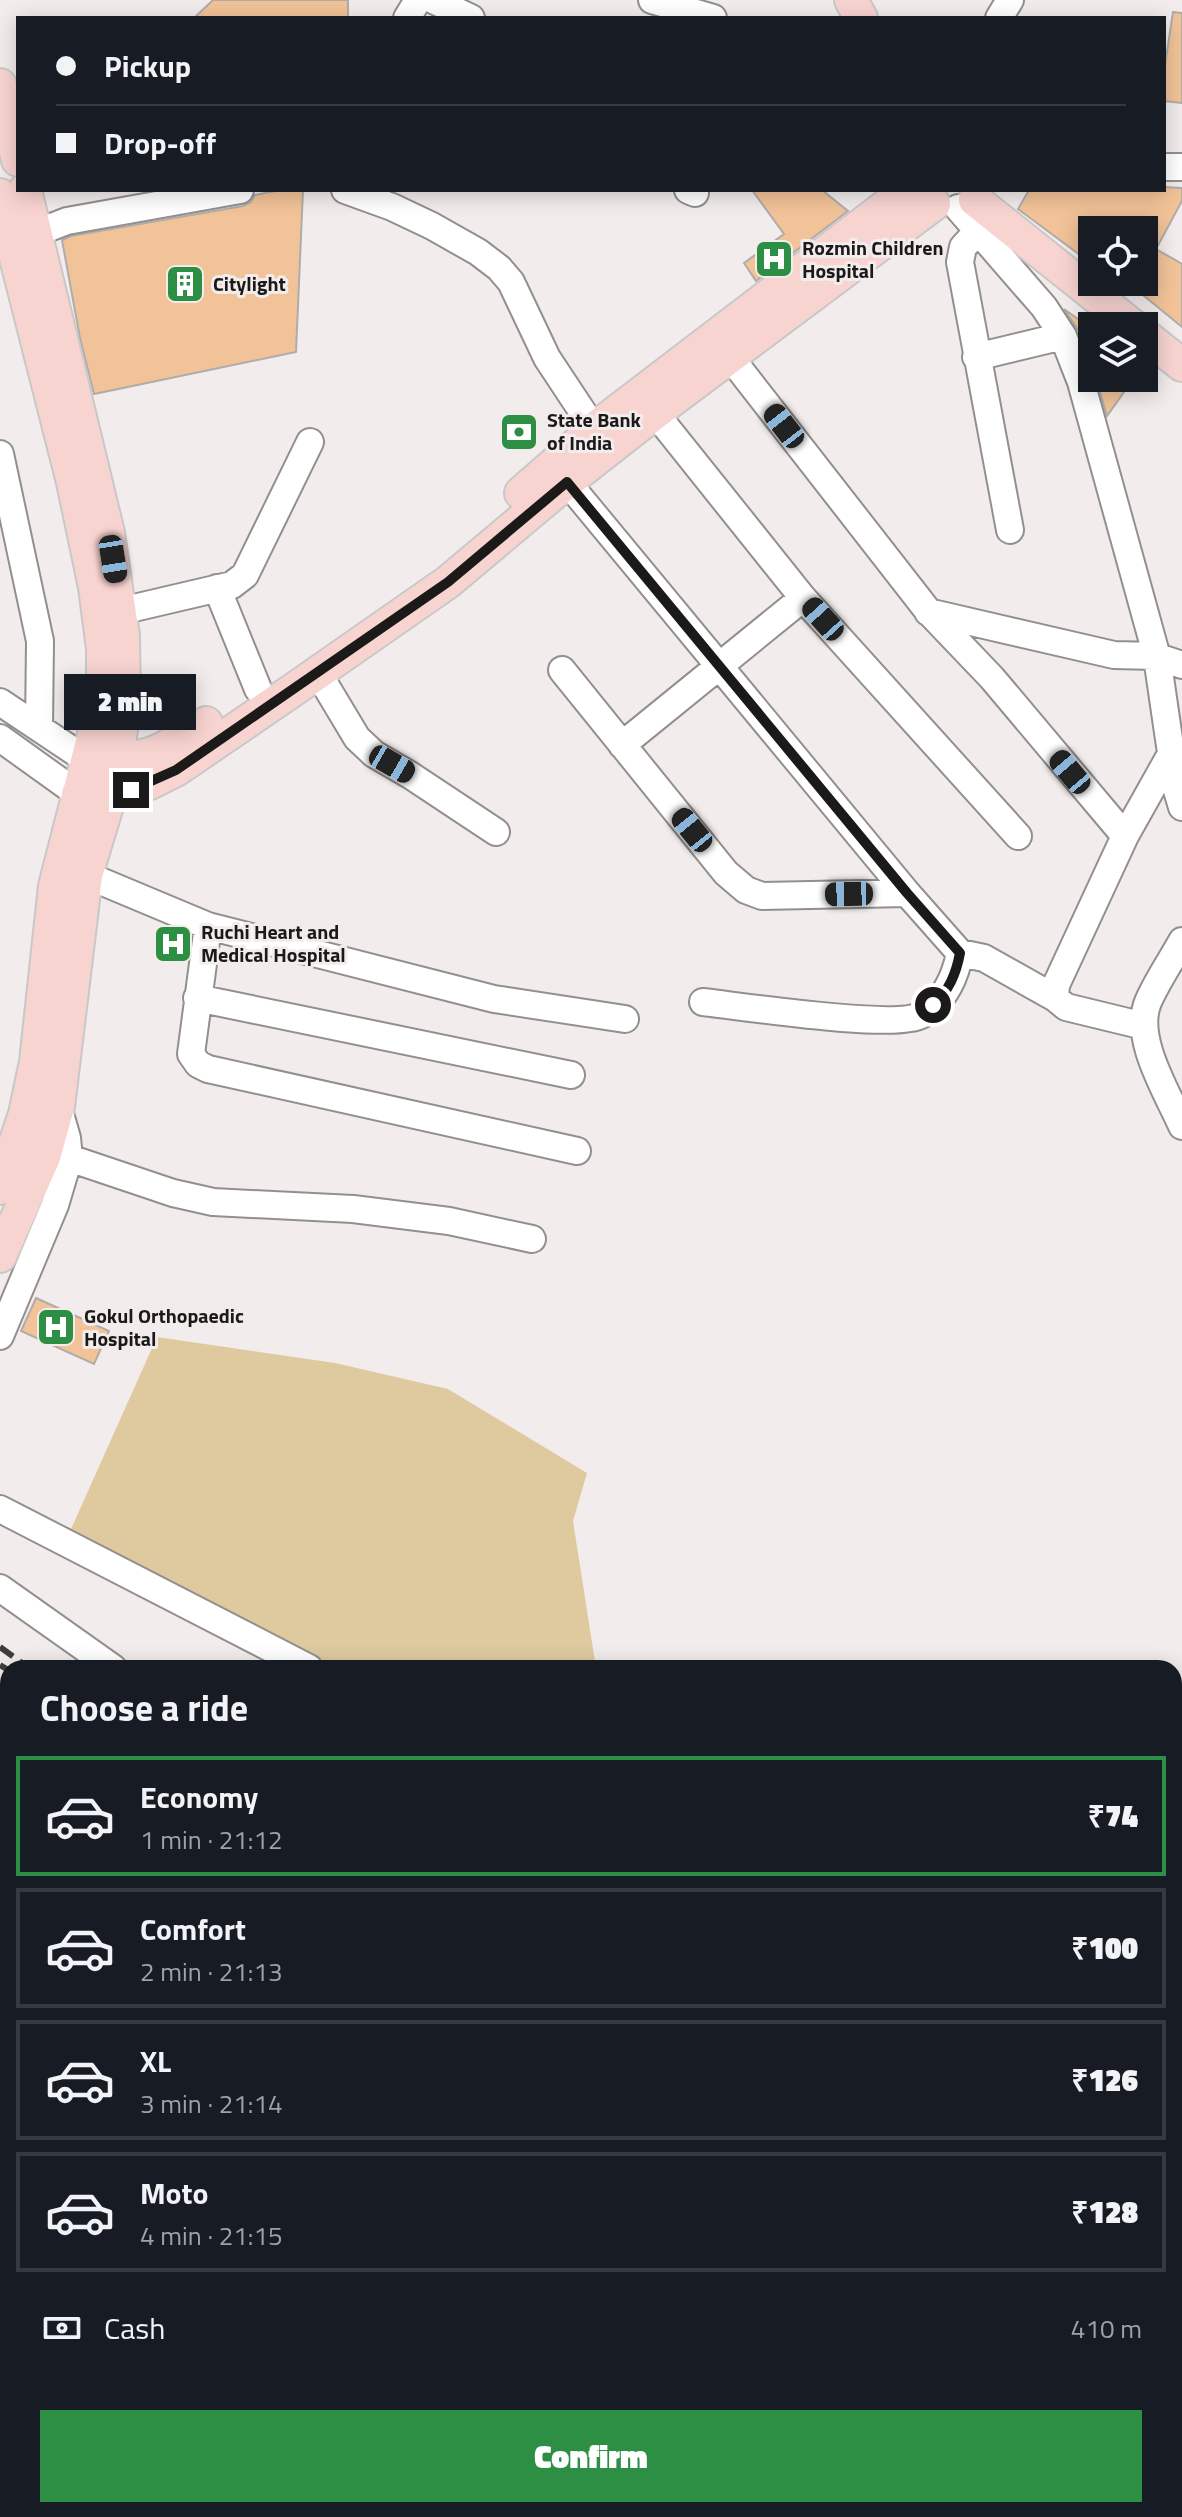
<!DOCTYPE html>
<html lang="en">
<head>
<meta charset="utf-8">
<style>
	body { margin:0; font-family:"Titillium Web",sans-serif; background:#20242c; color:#f1f3f6; height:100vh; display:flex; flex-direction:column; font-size:30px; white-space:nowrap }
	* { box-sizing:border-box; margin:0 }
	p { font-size:26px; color:#9ea1a6 }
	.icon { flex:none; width:44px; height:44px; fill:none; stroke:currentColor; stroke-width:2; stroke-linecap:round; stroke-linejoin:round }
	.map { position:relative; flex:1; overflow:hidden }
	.sheet { position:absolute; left:0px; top:1660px; width:1182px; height:858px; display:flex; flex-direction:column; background:#171b24; border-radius:24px 24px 0 0; box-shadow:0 4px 20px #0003 }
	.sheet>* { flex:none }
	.top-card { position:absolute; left:16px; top:16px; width:1150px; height:176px; border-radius:0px; box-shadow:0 4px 20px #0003; display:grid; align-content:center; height:176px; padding:0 40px; background:#171b24 }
	.controls { position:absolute; left:1078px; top:216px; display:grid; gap:16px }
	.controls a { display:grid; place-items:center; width:80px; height:80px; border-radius:0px; background:#171b24; box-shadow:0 4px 20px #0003; font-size:40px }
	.end { position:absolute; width:36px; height:36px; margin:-18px; border:10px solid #1c1a19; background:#fff; box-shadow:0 0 0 4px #fff }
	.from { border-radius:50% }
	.bubble { position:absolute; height:56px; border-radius:0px; background:#171b24; box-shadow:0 4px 20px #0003; font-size:26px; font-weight:800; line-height:56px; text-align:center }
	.car { position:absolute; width:24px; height:48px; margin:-24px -12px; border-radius:10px; box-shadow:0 0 6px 2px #0007; background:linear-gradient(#222 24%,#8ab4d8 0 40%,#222 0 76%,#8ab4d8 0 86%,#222 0) }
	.top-card b { display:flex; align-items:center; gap:28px; height:76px; font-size:30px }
	.top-card b+b { border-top:2px solid #363941 }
	.top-card i { width:20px; height:20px; background:#f1f3f6 }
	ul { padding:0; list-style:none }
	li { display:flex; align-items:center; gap:24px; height:120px; margin:0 16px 12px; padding:0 24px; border:4px solid #363941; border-radius:0px }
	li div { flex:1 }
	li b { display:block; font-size:30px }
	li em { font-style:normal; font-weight:800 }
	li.selected { border-color:#2c8f44 }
	li>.icon { width:72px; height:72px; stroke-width:1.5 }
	h2 { padding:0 40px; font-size:36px; line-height:96px }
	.pay { display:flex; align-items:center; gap:20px; height:88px; padding:0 40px; font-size:30px }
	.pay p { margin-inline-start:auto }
	.primary-button { display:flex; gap:16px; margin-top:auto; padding:16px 40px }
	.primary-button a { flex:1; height:92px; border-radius:0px; background:#2c8f44; color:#fff; font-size:32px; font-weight:800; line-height:92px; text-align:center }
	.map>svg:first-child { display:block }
	.green { fill:#dfca9f }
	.building { fill:#f2c398; stroke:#afaca9; stroke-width:2 }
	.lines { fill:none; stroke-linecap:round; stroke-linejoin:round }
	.minor-casing { stroke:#938f8d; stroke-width:30 }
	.major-casing { stroke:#c9c8c8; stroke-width:36 }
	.minor { stroke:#fff; stroke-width:26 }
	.major { stroke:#f8d4d1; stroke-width:32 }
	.rail { stroke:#403e3d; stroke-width:6; stroke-dasharray:16 8; stroke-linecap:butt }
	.route { stroke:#1c1a19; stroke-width:10 }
	.labels { text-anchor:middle; stroke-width:6; stroke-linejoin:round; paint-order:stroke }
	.poi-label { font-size:20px; font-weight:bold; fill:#1c1a19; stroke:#f2edec; text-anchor:start }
</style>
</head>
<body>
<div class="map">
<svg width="1182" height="2517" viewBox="0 0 1182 2517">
	<rect width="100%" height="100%" fill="#f2edec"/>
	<path class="green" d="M157,1337L335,1363L448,1389L587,1473L573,1521L596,1668H310L67,1538Z"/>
	<path class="building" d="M213,0H348V18H194Z
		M1173,12L1182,13V103L1164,101V71Z
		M1164,187L1182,188V201L1156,249L1182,264V327L1127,282H1144V230H1092V264L1018,209L1029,190H1164Z
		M281,190H303L296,352L94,394L80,338L62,240L71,236L243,206L251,202L255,195Z
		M752,190H822L848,211L756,281L744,263L784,234Z
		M1064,309L1092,329V366L1078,330Z
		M1096,378H1134L1107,416Z
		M36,1298L109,1331L94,1364L21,1331Z"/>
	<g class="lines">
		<g class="minor-casing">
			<path id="minor" d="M433,0L471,18
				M652,0L713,18
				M407,18L418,0
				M999,18L1010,0
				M1164,167H1182
				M345,190L392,207L432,226L478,252L499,268L511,282L547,358L594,429
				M688,190L695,193
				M958,208L1044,307L1063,336L1081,382L1157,657L1176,787L1182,807
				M978,231L963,247L960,262L1010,530
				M36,233L67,221L240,190
				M730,357L928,611L992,678L1125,836
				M976,357L1063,336
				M655,413L803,598L1018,836
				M0,454L40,641L39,728
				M567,482L907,893L960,953C955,978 945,1000 923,1014C899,1031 740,1006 703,1002
				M217,588L258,689
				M121,611L232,585L245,575L310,442
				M928,612L1114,655L1155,656L1182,665
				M562,670L726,873L746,890L762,896L907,893
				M318,673L357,738L374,754L410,775L496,832
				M0,702L87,760
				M0,738L78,794
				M622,745L803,598
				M86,875L208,926L494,999L625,1019
				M208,926L191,1054L198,1064L208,1069L577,1151
				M1182,941C1171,961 1157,981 1148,1002C1133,1038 1167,1092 1182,1126
				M960,953L984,958L1055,998
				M197,998L571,1075
				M1144,1026L1066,1007L1055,998L1056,985L1125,836L1171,754
				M69,1158L173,1193L213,1202L353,1209L449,1221L532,1239
				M0,1336L55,1205L69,1158L67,1138L58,1107
				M0,1509L309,1668
				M0,1588L113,1668
				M0,1758L8,1766
				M1174,1833L1182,1836
				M0,1938L8,1940
				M1174,1962L1182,1965
				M1174,2035L1182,2037
				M0,2050L8,2053
				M1174,2125L1182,2128
				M0,2158L8,2160
				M1174,2345L1182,2350
				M285,2510L292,2517
				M465,2510L467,2517
				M608,2510L609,2517
				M1088,2510L1102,2517
				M734,2517L735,2510
				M812,2517L813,2510
				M892,2517L896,2510
				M1003,2517L1005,2510"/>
		</g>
		<g class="major-casing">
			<path id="major" d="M851,0L861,18
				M0,85L18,160
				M0,195L73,482L95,587L103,649V677L98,719L55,886L36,1062L25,1114L0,1188
				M975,200L1133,326
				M1144,335L1182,365
				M521,493L594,429L907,190
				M98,761C148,761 166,749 206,723
				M78,794L109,799L152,782L176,770L293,690L448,582L567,482L655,413L934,204
				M0,1256L44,1157L58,1107L86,875L109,799L117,761L124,705L123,635L108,533L25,190"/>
		</g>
		<use href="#minor" class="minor"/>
		<use href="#major" class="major"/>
		<path class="rail" d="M0,1647L29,1668
			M0,1665L8,1670
			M0,1685L8,1691
			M1174,2462L1182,2467
			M529,2510L530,2517"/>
	</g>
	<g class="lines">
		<path class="route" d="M131,790L176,770L448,582L567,482L907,893L960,953C956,974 949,991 933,1005"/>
	</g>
	<defs>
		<g id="hospital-square" transform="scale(2)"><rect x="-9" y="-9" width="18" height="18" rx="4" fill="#2c8f44" stroke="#f2edec"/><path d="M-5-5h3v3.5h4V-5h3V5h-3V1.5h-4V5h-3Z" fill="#fff"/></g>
		<g id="building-square" transform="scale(2)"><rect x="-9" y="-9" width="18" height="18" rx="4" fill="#2c8f44" stroke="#f2edec"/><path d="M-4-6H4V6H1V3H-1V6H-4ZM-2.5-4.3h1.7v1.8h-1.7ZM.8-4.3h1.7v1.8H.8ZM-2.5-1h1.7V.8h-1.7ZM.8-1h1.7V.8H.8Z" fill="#fff"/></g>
		<g id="bank-square" transform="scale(2)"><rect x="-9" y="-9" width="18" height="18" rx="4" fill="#2c8f44" stroke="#f2edec"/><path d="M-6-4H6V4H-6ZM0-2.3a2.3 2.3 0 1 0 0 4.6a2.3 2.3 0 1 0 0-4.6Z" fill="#fff"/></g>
	</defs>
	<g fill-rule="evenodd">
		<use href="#hospital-square" x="774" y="259"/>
		<use href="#building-square" x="185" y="284"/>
		<use href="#bank-square" x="519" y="432"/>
		<use href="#hospital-square" x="173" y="944"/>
		<use href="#hospital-square" x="56" y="1327"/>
	</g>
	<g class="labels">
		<g class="poi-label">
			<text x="802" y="255">Rozmin Children<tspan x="802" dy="23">Hospital</tspan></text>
			<text x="213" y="291">Citylight</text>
			<text x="547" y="427">State Bank<tspan x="547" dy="23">of India</tspan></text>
			<text x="201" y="939">Ruchi Heart and<tspan x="201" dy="23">Medical Hospital</tspan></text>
			<text x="84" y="1323">Gokul Orthopaedic<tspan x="84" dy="23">Hospital</tspan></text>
		</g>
	</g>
</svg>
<div class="controls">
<a><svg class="icon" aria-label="locate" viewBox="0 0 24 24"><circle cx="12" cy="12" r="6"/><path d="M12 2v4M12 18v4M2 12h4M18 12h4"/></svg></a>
<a><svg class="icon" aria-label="layers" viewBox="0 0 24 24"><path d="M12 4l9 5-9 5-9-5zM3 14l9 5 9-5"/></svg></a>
</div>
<i class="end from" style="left:933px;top:1005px"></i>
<i class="end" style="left:131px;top:790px"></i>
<div class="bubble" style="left:64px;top:674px;width:132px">2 min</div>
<i class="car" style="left:784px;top:426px;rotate:322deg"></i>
<i class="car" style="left:113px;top:559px;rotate:171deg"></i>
<i class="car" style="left:823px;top:619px;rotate:318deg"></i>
<i class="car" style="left:392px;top:764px;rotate:120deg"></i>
<i class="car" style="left:1070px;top:772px;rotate:320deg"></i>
<i class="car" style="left:692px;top:830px;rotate:321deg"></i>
<i class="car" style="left:849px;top:894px;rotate:269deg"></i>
<div class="top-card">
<b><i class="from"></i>Pickup</b>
<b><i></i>Drop-off</b>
</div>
<section class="sheet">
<h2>Choose a ride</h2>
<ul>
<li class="selected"><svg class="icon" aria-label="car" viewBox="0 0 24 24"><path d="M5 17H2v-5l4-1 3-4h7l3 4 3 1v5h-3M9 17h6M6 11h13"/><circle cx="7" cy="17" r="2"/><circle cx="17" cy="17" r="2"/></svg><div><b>Economy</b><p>1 min · 21:12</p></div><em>₹74</em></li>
<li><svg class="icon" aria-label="car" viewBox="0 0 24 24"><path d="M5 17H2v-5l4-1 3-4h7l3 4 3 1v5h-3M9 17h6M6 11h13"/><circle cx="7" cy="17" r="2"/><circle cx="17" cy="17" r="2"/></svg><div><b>Comfort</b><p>2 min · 21:13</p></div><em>₹100</em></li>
<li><svg class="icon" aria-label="car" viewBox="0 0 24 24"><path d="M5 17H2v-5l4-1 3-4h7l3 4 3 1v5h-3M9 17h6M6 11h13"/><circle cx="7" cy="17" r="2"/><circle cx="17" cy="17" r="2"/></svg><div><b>XL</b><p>3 min · 21:14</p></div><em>₹126</em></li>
<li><svg class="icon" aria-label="car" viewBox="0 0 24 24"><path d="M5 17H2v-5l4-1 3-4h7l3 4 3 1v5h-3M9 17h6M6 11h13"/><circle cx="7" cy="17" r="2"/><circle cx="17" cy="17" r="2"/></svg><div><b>Moto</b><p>4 min · 21:15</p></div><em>₹128</em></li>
</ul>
<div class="pay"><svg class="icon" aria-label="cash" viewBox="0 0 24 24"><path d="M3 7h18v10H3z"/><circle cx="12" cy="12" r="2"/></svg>Cash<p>410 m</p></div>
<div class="primary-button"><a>Confirm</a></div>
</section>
</div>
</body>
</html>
